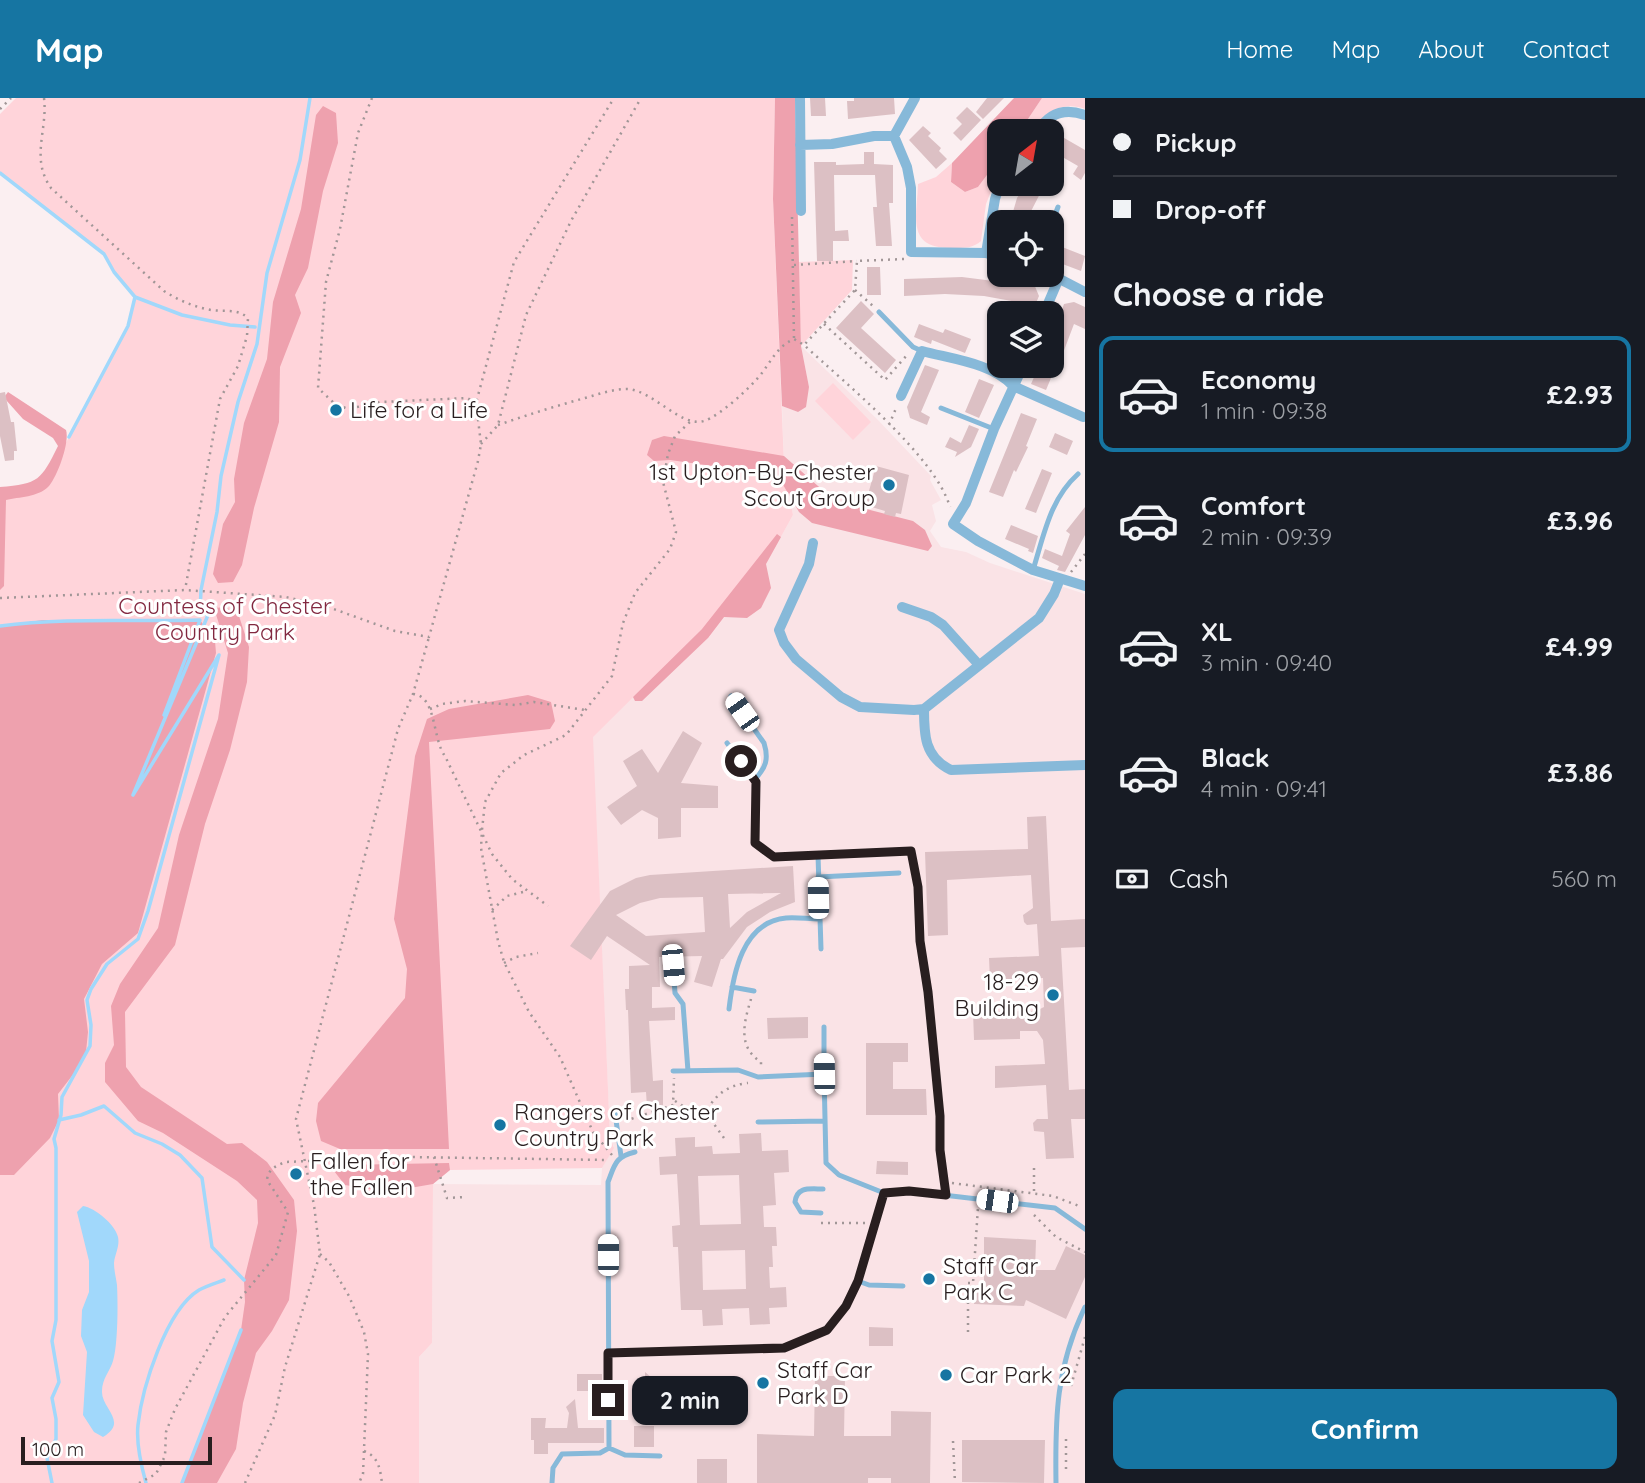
<!DOCTYPE html>
<html lang="en">
<head>
<meta charset="utf-8">
<style>
	body { margin:0; font-family:Quicksand,sans-serif; background:#20242c; color:#f1f3f6; height:100vh; display:flex; flex-direction:column; font-size:26px; white-space:nowrap }
	* { box-sizing:border-box; margin:0 }
	p { font-size:23px; color:#9ea1a6 }
	.icon { flex:none; width:38px; height:38px; fill:none; stroke:currentColor; stroke-width:2; stroke-linecap:round; stroke-linejoin:round }
	.map { position:relative; flex:1; overflow:hidden }
	.details { display:flex; flex-direction:column; background:#171b24; width:560px }
	.details>* { flex:none }
	.guide { display:grid; align-content:center; height:154px; padding:0 28px; background:#171b24 }
	.needle { width:46px; rotate:31deg }
	.controls { position:absolute; left:987px; top:21px; display:grid; gap:14px }
	.controls a { display:grid; place-items:center; width:77px; height:77px; border-radius:14px; background:#171b24; box-shadow:0 2px 5px #0004; font-size:35px }
	.scale { position:absolute; left:21px; bottom:18px; width:191px; box-sizing:border-box; padding-left:7px; border:4px solid #281e1f; border-top:0; font-size:19px; line-height:24px; white-space:nowrap; color:#281e1f; -webkit-text-stroke:5px #fff; paint-order:stroke }
	.end { position:absolute; width:32px; height:32px; margin:-16px; border:9px solid #281e1f; background:#fff; box-shadow:0 0 0 4px #fff }
	.from { border-radius:50% }
	.bubble { position:absolute; height:49px; border-radius:14px; background:#171b24; box-shadow:0 2px 5px #0004; font-size:23px; font-weight:700; line-height:49px; text-align:center }
	.car { position:absolute; width:21px; height:42px; margin:-21px -10px; border-radius:9px; box-shadow:0 0 5px 2px #0007; background:linear-gradient(#fff 24%,#345 0 40%,#fff 0 76%,#345 0 86%,#fff 0) }
	.guide b { display:flex; align-items:center; gap:24px; height:66px; font-size:26px }
	.guide b+b { border-top:2px solid #363941 }
	.guide i { width:18px; height:18px; background:#f1f3f6 }
	ul { padding:0; list-style:none }
	li { display:flex; align-items:center; gap:21px; height:116px; margin:0 14px 10px; padding:0 14px; border:4px solid transparent; border-radius:14px }
	li div { flex:1 }
	li b { display:block; font-size:26px }
	li em { font-style:normal; font-weight:700 }
	li.active { border-color:#1675a2 }
	li>.icon { width:63px; height:63px; stroke-width:1.5 }
	h2 { padding:0 28px; font-size:32px; line-height:84px }
	.pay { display:flex; align-items:center; gap:18px; height:77px; padding:0 28px; font-size:26px }
	.pay p { margin-inline-start:auto }
	.button { display:flex; gap:14px; margin-top:auto; padding:14px 28px }
	.button a { flex:1; height:80px; border-radius:14px; background:#1675a2; color:#fff; font-size:28px; font-weight:700; line-height:80px; text-align:center }
	header { display:flex; align-items:center; gap:42px; box-sizing:border-box; height:98px; padding:0 35px; background:#1675a2; color:#fff }
	header strong { font-size:33px }
	nav { display:flex; gap:38px; margin-inline-start:auto; font-size:24px }
	main { display:flex; flex:1; min-height:0 }
	.map>svg:first-child { display:block }
	.built { fill:#fae3e6 }
	.green { fill:#ffd4da }
	.forest { fill:#eea1ae }
	.water { fill:#a1d8fb }
	.lines { fill:none; stroke-linecap:round; stroke-linejoin:round }
	.stream { stroke:#a1d8fb; stroke-width:3.5 }
	.building { fill:#dcc0c4; fill-rule:evenodd }
	.path { stroke:#a19697; stroke-width:2.5; stroke-dasharray:2 5; stroke-linecap:butt }
	.service { stroke:#87b9d9; stroke-width:5 }
	.minor { stroke:#87b9d9; stroke-width:10 }
	.route { stroke:#281e1f; stroke-width:9 }
	.poi-dot { fill:#1675a2; stroke:#fff; stroke-width:2.5 }
	.labels { text-anchor:middle; stroke-width:6; stroke-linejoin:round; paint-order:stroke }
	.poi-label { font-size:23px; fill:#281e1f; stroke:#fff; text-anchor:start }
	.park-label { font-size:23px; fill:#822840; stroke:#fff }
</style>
</head>
<body>
<header>
<strong>Map</strong>
<nav><a>Home</a><a>Map</a><a>About</a><a>Contact</a></nav>
</header>
<main>
<div class="map">
<svg width="1085" height="1385" viewBox="0 0 1085 1385">
	<rect width="100%" height="100%" fill="#fbeff1"/>
	<path class="built" d="M801,248L878,322L931,378L930,382L941,402L932,407L936,423L930,433L941,449L966,454L990,465L1085,496V1385H419V1259L432,1245L433,1086L601,1087L602,1070L614,1049L610,1038L592,639L702,531L709,539L766,466L793,417L784,365L782,308L798,314L809,289Z"/>
	<path class="green" d="M16,0H775L773,101L784,365L793,417L766,466L708,540L702,531L593,639L610,1038L614,1050L602,1070L450,1072L433,1086L432,1245L419,1259V1385H0V395L43,388L128,228L135,199L114,174L104,156L0,75V16Z
		M1042,0H1085V11C1064,3 1043,14 1032,33H1020Z
		M999,61V73L986,106L981,143C972,151 962,150 950,150C906,150 917,118 918,86L936,79L952,65L951,84L965,94L978,89Z
		M853,162L852,192L801,248L798,164Z
		M833,285L871,324L853,342L815,303Z"/>
	<path class="forest" d="M775,0H795L801,248L809,289L806,309L798,314L782,308L773,101Z
		M1014,0H1042L1020,33H999V61L978,89L965,94L951,84L952,65Z
		M323,8L336,15L338,45L323,93L308,170L295,197L301,215L280,269L279,324L254,410L242,467L233,484L218,485L213,476L223,426L235,404L234,381L244,325L267,261L273,204L301,111L316,17Z
		M8,294L66,332C70,344 57,380 48,389C38,399 19,399 6,402L4,488L0,492V389C39,386 41,382 58,348L53,340L23,321L6,302L5,298Z
		M664,338L784,358L835,403L913,423L925,432L932,448L928,453L812,425L799,414L782,385L769,376L670,362L654,363L647,357L652,342Z
		M777,436L781,439L766,466L771,490L761,510L747,520L724,519L708,540L642,603H635L633,599L702,531Z
		M226,509L239,518L249,549L247,584L230,652L205,726L175,847L125,914L126,969L141,989L227,1046L242,1045L267,1064L294,1102L297,1133L289,1202L272,1233L256,1255L243,1305L236,1351L217,1385H182L241,1232L245,1204L244,1182L258,1125L257,1102L237,1083L163,1035L138,1023L105,984V965L114,947L111,908L120,886L158,830L179,737L218,621L228,555L214,510Z
		M43,522L153,524L200,522L215,543L216,555L138,835L102,866L84,901L88,934L86,954L75,974L58,996L59,1022L50,1040L14,1077H0V528Z
		M528,597L551,604L555,623L550,631L429,644L449,1051H340L321,1043L316,1023L318,1005L405,900L407,871L394,821L415,658L427,621L449,611Z
		M449,1065L450,1072L433,1086L387,1094L345,1087L334,1073L341,1067Z"/>
	<path class="water" d="M83,1108C95,1110 115,1126 118,1139C120,1148 115,1156 114,1165C114,1172 116,1180 117,1187C118,1205 118,1246 113,1263C110,1273 102,1281 102,1293C101,1310 129,1324 103,1339L94,1334L83,1317L87,1254L81,1238L82,1212L89,1194V1163L77,1114Z"/>
	<g class="lines">
		<path class="stream" d="M0,75L104,156L114,174L135,199L182,217L230,227L255,229
			M69,339L128,228L135,199
			M0,528C66,519 134,524 200,522L164,617
			M59,1022L81,1017L104,1008L135,1035L162,1046L180,1057L202,1080L212,1149L244,1182
			M52,1385L47,1360L56,1341V1321L52,1300L59,1284L52,1243L56,1222V1050L54,1041L61,1017L62,999L90,948L91,927L87,902L91,891L107,866L138,841L148,813L219,557L133,697L208,517L200,514L201,492L217,414L221,378L238,304L257,246L267,175L300,62L310,0
			M146,1385C141,1367 136,1345 138,1327C142,1290 166,1212 199,1192C206,1188 216,1185 224,1182
			M182,1385L241,1232"/>
	</g>
	<path class="building" d="M810,0H825L826,18H811Z
		M854,0H894L895,16L848,21L847,3H854Z
		M987,0H1004L983,21L976,14Z
		M967,9L981,22L961,43L953,35L962,26L956,20Z
		M923,28L931,35L928,38L941,50L939,53L947,61L936,71L909,42Z
		M1052,33L1085,52V75L1081,82L1073,76L1078,68L1052,53Z
		M864,54H874V66L893,67V105H889L892,148H876L873,109H877L875,77H834L835,133L848,132L849,143H833V163H817L814,64H836V67L864,66Z
		M1026,86H1045L1027,121L1021,119L1020,124H1010L1017,100Z
		M1052,145L1085,158L1081,173L1052,162Z
		M867,169H880L881,197H867Z
		M1020,178L1034,186L1039,198L1033,212L1027,210L1024,215L1014,212L1017,204L984,198L945,196L904,198V181L962,179L1017,186Z
		M861,203L874,216L861,230L896,262L885,275L836,230Z
		M1074,204L1085,209V231L1074,226L1060,263L1052,260V240L1064,206Z
		M919,226L943,235L945,231L971,241L965,255L932,242L931,246L914,239Z
		M925,267L939,272L921,314L930,319L927,327L910,320L907,309Z
		M1039,268H1056L1046,292L1031,286Z
		M979,281L994,287L979,320L965,314Z
		M5,294L11,324H14L17,353H14V362L5,363L0,338V295Z
		M1021,315L1037,321L1026,348L1028,349L1016,374L1014,372L1003,399L989,394Z
		M969,327L979,331L971,349L955,359L957,354L945,349L950,339L961,345Z
		M1055,335L1073,343L1067,357L1049,349Z
		M876,368L909,377L901,416L896,415L895,419L884,416L885,413L865,407Z
		M1042,371L1052,375L1036,415L1025,411Z
		M1085,409V437L1065,474L1057,472L1059,468L1042,460L1045,451L1062,458L1070,436L1066,433Z
		M1011,427L1038,438L1033,455L1028,453L1029,451L1005,441Z
		M683,633L702,645L681,685L718,688V710H681V739L658,741V720L642,712L621,727L607,709L637,688L623,663L642,651L658,675Z
		M1046,718L1051,823L1085,821V849L1061,850L1069,992L1085,991V1021H1071L1074,1060L1046,1061L1044,1034L1034,1033L1033,1025L1037,1021H1048L1046,987L995,990V968L1045,966L1043,942L1037,933H1020V941L974,942L973,914L1036,913L1044,909L1043,880L990,883L989,860L1039,858L1037,826L1027,827L1024,824L1023,817L1033,810L1031,777L947,782L948,837L928,838L925,754L1028,751L1027,719Z
		M793,768L795,804L770,814L747,829L723,861H721L712,889L694,884L702,858L659,859L660,889H652V910L675,909V922L649,923L653,983L663,982V1009H647L646,994L631,995L628,912H626L625,891H629V868L650,867L607,838L591,862L570,848L610,793L636,780L650,777ZM781,795L747,814L730,830L728,796ZM703,799L705,834L646,838L616,817L640,805L660,800Z
		M808,919V940L768,941L767,920Z
		M866,945H908V964H893V991H926L927,1017H866Z
		M761,1035L762,1053L788,1052L789,1074L774,1075L776,1107L763,1108L764,1129H776L777,1148H772L773,1169H769L770,1190L786,1189L787,1209L769,1210L770,1226L750,1227L749,1210L722,1211L723,1227L703,1228L702,1212H681L678,1149H673L672,1128L680,1127L677,1076L660,1077L659,1059L676,1058L675,1040L695,1039V1049L712,1048L713,1056L740,1055L739,1036ZM739,1077L741,1126L700,1127L698,1078ZM745,1152L746,1191L703,1192L702,1153Z
		M877,1063L908,1064V1077L876,1076Z
		M984,1139L1036,1142L1035,1172H1055L1066,1148L1085,1157V1179L1066,1221L1026,1202L1024,1208L974,1206L975,1191L984,1192Z
		M869,1229L893,1230V1248H869Z
		M645,1274L652,1280H673L684,1292V1310L674,1319H655L645,1308Z
		M577,1276H602V1293H577Z
		M815,1278H845L844,1338H891V1313L931,1314L930,1385H891V1380H868V1385H757V1336L814,1338Z
		M575,1301L578,1330H604V1345H548V1356H534V1342H531V1320H546L545,1330H567L569,1315L566,1309Z
		M634,1328H654V1349H634Z
		M962,1342H1045L1044,1385L962,1384Z
		M697,1361H727V1385H697Z"/>
	<g class="lines">
		<path class="path" d="M44,0C48,32 30,60 51,90L164,193C178,202 194,209 211,212C224,214 237,210 248,220L247,238L238,268L220,301L185,492
			M372,0L358,35L340,131L326,184L318,290L335,306L348,311L380,304L467,300L476,305
			M0,11L11,0
			M792,119L794,241
			M904,161L857,163L855,192L804,247C845,285 935,358 950,409
			M794,167L857,163
			M855,192L873,208
			M824,226L885,282L907,257
			M498,327C527,317 556,308 585,300C599,296 613,291 627,291C653,292 681,330 704,323C719,318 744,295 755,283C769,269 775,249 794,241L804,247
			M889,327L897,308
			M481,346L498,327L526,217L571,123L641,0
			M1071,474L1085,456
			M0,500L185,492L286,499L328,509L395,533L429,539L478,363L481,346L476,305L514,164L614,0
			M413,596C437,598 432,641 445,658L492,756L512,781L548,808
			M430,611L442,606L465,603L515,607L534,604L585,612
			M492,812L507,798L527,793
			M504,865L516,859L538,855
			M751,901C744,924 737,949 761,964V971
			M675,1003L691,1013L706,1015
			M625,1023L673,1007L674,980
			M724,1040L706,1015C714,997 728,987 748,985
			M612,1057L593,1034L560,959L529,914L504,864L498,843L481,750L482,732L485,704L501,675L524,657L566,637L612,578L623,525L635,495L670,451L676,434L663,384L668,356L675,338L691,323
			M434,1059L447,1100L465,1099
			M952,1085L1053,1098L1079,1108
			M1034,1093V1065
			M1034,1117L1056,1139L1085,1154
			M821,1125H867
			M320,1156L329,1164L349,1198L364,1234L368,1256L363,1376L359,1385
			M968,1234V1185H973L978,1109
			M1071,1288L1085,1239
			M953,1343L955,1385
			M364,1353C379,1359 380,1371 382,1385
			M1066,1371V1336
			M139,1385L156,1376L165,1358L166,1334L175,1311L225,1219L276,1157L288,1114L267,1082C268,1071 276,1068 285,1064L407,1059L608,1062
			M245,1385L275,1317L285,1269L320,1156L314,1107L296,1021L398,631L413,596L429,539"/>
		<path class="service" d="M1052,125L1058,109
			M879,214L913,249L922,253
			M941,310L994,331
			M1033,472C1044,437 1050,401 1078,376
			M731,598L764,645C769,661 766,670 754,682
			M727,645L756,684L755,745L774,759L910,753L918,788L920,843L928,894L940,1018V1052L946,1097
			M818,757L821,851
			M818,779L899,775
			M673,867L675,895L683,906L688,973
			M732,889L754,893
			M729,911C733,877 742,824 786,820C797,819 808,821 819,821
			M824,929V976
			M673,973L738,972L758,979L824,976L826,1065L839,1077L884,1095
			M615,1015L621,1058
			M758,1024L825,1023
			M821,1115L801,1114L795,1104C797,1088 810,1091 823,1091
			M858,1183L869,1187L903,1188
			M608,1255L784,1250L827,1232L846,1208L858,1183L884,1095L909,1093L1055,1110L1085,1131
			M609,1350L625,1357L660,1358
			M552,1385L553,1370L562,1356L600,1355L609,1350L608,1084C615,1066 615,1059 635,1054
			M1056,1385C1055,1319 1056,1269 1085,1209"/>
		<path class="minor" d="M800,0L801,113
			M915,0L894,38L907,69L911,90V154L986,155L999,159
			M1038,33C1049,15 1065,10 1085,17
			M800,47L832,46L874,38H894
			M986,155L995,101L1000,86
			M1052,177L1085,194
			M1044,215L1059,180
			M1023,268L994,331L966,405L953,426L978,443L1033,472L1085,488
			M901,298L922,253C951,261 992,265 1013,288L1083,319
			M813,445L809,466L779,532L784,545L796,561L841,599L860,609L914,612L924,611L1039,520L1054,496L1060,481
			M902,509L931,519L943,527L979,567
			M924,611C924,636 924,659 951,672L1085,667"/>
	</g>
	<g class="lines">
		<path class="route" d="M608,1302V1255L784,1250L827,1232L846,1208L858,1183L884,1095L909,1093L946,1097L940,1052V1018L928,894L920,843L918,789L911,753L774,759L755,745L756,684L741,663"/>
	</g>
	<g class="poi-dot">
		<circle cx="336" cy="312" r="7"/>
		<circle cx="889" cy="387" r="7"/>
		<circle cx="1053" cy="897" r="7"/>
		<circle cx="500" cy="1027" r="7"/>
		<circle cx="296" cy="1076" r="7"/>
		<circle cx="929" cy="1181" r="7"/>
		<circle cx="946" cy="1277" r="7"/>
		<circle cx="763" cy="1285" r="7"/>
	</g>
	<g class="labels">
		<g class="poi-label">
			<text x="350" y="320">Life for a Life</text>
			<text x="875" y="382" text-anchor="end">1st Upton-By-Chester<tspan x="875" dy="26">Scout Group</tspan></text>
			<text x="1039" y="892" text-anchor="end">18-29<tspan x="1039" dy="26">Building</tspan></text>
			<text x="514" y="1022">Rangers of Chester<tspan x="514" dy="26">Country Park</tspan></text>
			<text x="310" y="1071">Fallen for<tspan x="310" dy="26">the Fallen</tspan></text>
			<text x="943" y="1176">Staff Car<tspan x="943" dy="26">Park C</tspan></text>
			<text x="777" y="1280">Staff Car<tspan x="777" dy="26">Park D</tspan></text>
			<text x="960" y="1285">Car Park 2</text>
		</g>
		<g class="park-label">
			<text x="225" y="516">Countess of Chester<tspan x="225" dy="26">Country Park</tspan></text>
		</g>
	</g>
</svg>
<div class="controls">
<a><svg class="needle" viewBox="-14 -14 28 28"><path d="M0-13l5 13h-10z" fill="#e53935"/><path d="M0 13l5-13h-10z" fill="#9ea1a6"/></svg></a>
<a><svg class="icon" aria-label="locate" viewBox="0 0 24 24"><circle cx="12" cy="12" r="6"/><path d="M12 2v4M12 18v4M2 12h4M18 12h4"/></svg></a>
<a><svg class="icon" aria-label="layers" viewBox="0 0 24 24"><path d="M12 4l9 5-9 5-9-5zM3 14l9 5 9-5"/></svg></a>
</div>
<div class="scale">100 m</div>
<i class="end from" style="left:741px;top:663px"></i>
<i class="end" style="left:608px;top:1302px"></i>
<div class="bubble" style="left:632px;top:1278px;width:116px">2 min</div>
<i class="car" style="left:742px;top:614px;rotate:325deg"></i>
<i class="car" style="left:818px;top:800px;rotate:359deg"></i>
<i class="car" style="left:673px;top:867px;rotate:175deg"></i>
<i class="car" style="left:824px;top:976px;rotate:359deg"></i>
<i class="car" style="left:997px;top:1103px;rotate:278deg"></i>
<i class="car" style="left:608px;top:1157px;rotate:0deg"></i>
</div>
<section class="details">
<div class="guide">
<b><i class="from"></i>Pickup</b>
<b><i></i>Drop-off</b>
</div>
<h2>Choose a ride</h2>
<ul>
<li class="active"><svg class="icon" aria-label="car" viewBox="0 0 24 24"><path d="M5 17H2v-5l4-1 3-4h7l3 4 3 1v5h-3M9 17h6M6 11h13"/><circle cx="7" cy="17" r="2"/><circle cx="17" cy="17" r="2"/></svg><div><b>Economy</b><p>1 min · 09:38</p></div><em>£2.93</em></li>
<li><svg class="icon" aria-label="car" viewBox="0 0 24 24"><path d="M5 17H2v-5l4-1 3-4h7l3 4 3 1v5h-3M9 17h6M6 11h13"/><circle cx="7" cy="17" r="2"/><circle cx="17" cy="17" r="2"/></svg><div><b>Comfort</b><p>2 min · 09:39</p></div><em>£3.96</em></li>
<li><svg class="icon" aria-label="car" viewBox="0 0 24 24"><path d="M5 17H2v-5l4-1 3-4h7l3 4 3 1v5h-3M9 17h6M6 11h13"/><circle cx="7" cy="17" r="2"/><circle cx="17" cy="17" r="2"/></svg><div><b>XL</b><p>3 min · 09:40</p></div><em>£4.99</em></li>
<li><svg class="icon" aria-label="car" viewBox="0 0 24 24"><path d="M5 17H2v-5l4-1 3-4h7l3 4 3 1v5h-3M9 17h6M6 11h13"/><circle cx="7" cy="17" r="2"/><circle cx="17" cy="17" r="2"/></svg><div><b>Black</b><p>4 min · 09:41</p></div><em>£3.86</em></li>
</ul>
<div class="pay"><svg class="icon" aria-label="cash" viewBox="0 0 24 24"><path d="M3 7h18v10H3z"/><circle cx="12" cy="12" r="2"/></svg>Cash<p>560 m</p></div>
<div class="button"><a>Confirm</a></div>
</section>
</main>
</body>
</html>
